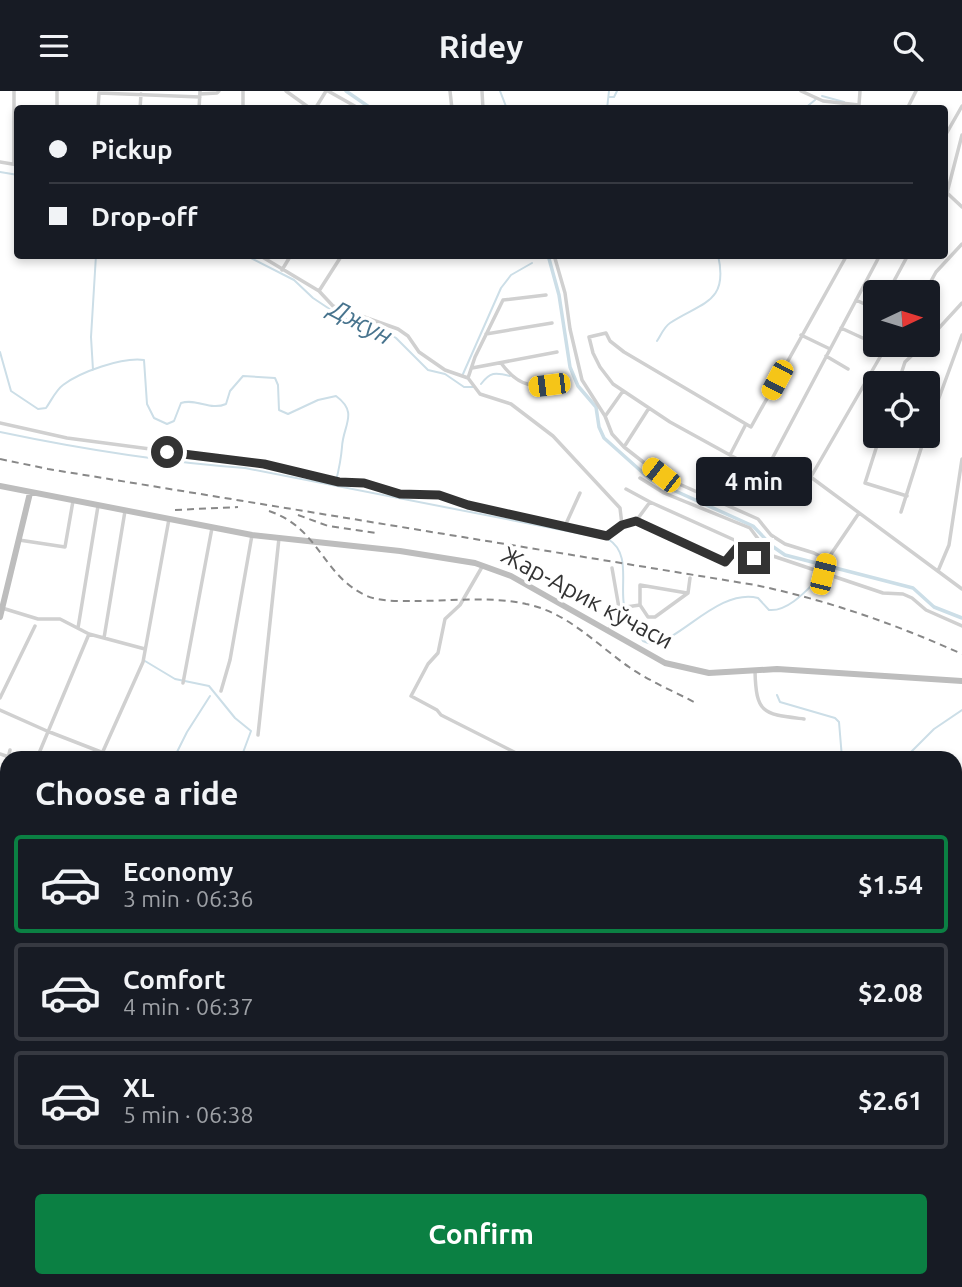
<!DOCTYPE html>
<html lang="en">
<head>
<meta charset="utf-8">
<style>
	body { margin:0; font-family:Ubuntu,sans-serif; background:#20242c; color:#f1f3f6; height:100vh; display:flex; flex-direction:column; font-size:26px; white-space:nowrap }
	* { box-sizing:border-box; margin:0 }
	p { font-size:23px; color:#9ea1a6 }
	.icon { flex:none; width:38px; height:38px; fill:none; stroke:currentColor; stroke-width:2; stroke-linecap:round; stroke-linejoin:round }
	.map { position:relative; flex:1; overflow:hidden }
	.side { position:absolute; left:0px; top:660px; width:962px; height:537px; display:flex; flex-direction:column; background:#171b24; border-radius:21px 21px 0 0; box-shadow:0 4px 10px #0003 }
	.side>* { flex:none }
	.banner { position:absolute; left:14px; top:14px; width:934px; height:154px; border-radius:7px; box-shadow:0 4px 10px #0003; display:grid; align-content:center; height:154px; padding:0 35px; background:#171b24 }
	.needle { width:46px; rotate:86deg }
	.buttons { position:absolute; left:863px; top:189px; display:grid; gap:14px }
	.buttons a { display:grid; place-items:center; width:77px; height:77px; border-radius:7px; background:#171b24; box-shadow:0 4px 10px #0003; font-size:35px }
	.end { position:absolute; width:32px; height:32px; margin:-16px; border:9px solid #333; background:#fff; box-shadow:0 0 0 4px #fff }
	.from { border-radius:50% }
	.bubble { position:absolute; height:49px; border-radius:7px; background:#171b24; box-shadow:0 4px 10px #0003; font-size:23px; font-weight:600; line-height:49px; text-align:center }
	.car { position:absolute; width:21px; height:42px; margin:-21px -10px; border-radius:9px; box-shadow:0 0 5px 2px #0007; background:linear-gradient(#f5c518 24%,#345 0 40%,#f5c518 0 76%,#345 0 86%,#f5c518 0) }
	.banner b { display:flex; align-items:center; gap:24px; height:66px; font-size:26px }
	.banner b+b { border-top:2px solid #363941 }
	.banner i { width:18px; height:18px; background:#f1f3f6 }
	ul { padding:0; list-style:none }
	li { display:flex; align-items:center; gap:21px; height:98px; margin:0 14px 10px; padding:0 21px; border:4px solid #363941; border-radius:7px }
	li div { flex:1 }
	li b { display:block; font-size:26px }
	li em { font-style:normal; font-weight:600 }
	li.selected { border-color:#0b8043 }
	li>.icon { width:63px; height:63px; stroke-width:1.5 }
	h2 { padding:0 35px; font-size:32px; line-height:84px }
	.cta { display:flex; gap:14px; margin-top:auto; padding:14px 35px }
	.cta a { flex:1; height:80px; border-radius:7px; background:#0b8043; color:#fff; font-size:28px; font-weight:600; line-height:80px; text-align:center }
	header { display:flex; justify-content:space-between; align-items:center; height:91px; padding:0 35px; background:#171b24; font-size:32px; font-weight:600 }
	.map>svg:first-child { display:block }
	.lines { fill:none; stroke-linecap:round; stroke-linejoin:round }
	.stream { stroke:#ccdee7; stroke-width:2 }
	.canal { stroke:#ccdee7; stroke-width:3.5 }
	.minor { stroke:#d0d0d0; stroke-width:3.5 }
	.tertiary { stroke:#d0d0d0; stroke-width:5 }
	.secondary { stroke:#bdbdbd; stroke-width:6 }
	.primary { stroke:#ababab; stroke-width:7 }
	.trunk { stroke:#a2a2a2; stroke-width:8 }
	.rail { stroke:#888; stroke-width:2; stroke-dasharray:7 5; stroke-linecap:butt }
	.route { stroke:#333; stroke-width:9 }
	.labels { text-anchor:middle; stroke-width:7; stroke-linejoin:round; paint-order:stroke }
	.street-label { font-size:24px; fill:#333; stroke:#fff }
	.water-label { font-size:26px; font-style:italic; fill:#48748e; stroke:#fff }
</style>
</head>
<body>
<header><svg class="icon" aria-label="menu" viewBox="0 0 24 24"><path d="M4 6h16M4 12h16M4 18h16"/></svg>Ridey<svg class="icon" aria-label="search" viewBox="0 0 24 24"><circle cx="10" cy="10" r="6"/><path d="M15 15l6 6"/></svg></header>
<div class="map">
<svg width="962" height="1196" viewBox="0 0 962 1196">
	<rect width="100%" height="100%" fill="#fff"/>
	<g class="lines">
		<path class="stream" d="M500,0L507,18
			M822,5L844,11
			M609,6H614L617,0
			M607,18L609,0
			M804,18L815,9
			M0,81L18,84
			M245,164L294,189L313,207L343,227L380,237L396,247L428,279L445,283L464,296H474
			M657,250C661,244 664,236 670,232C702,211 729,212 718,164
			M0,261L11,300L38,318L46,317C51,310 56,299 63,294C80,281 122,266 144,269L147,313L154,327L167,333L174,330L181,312C197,307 210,320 226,313L230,300L243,285L275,287L278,294L279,319L288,323L318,309L336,305C359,322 343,334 342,356C341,368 339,378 336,390
			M93,279L91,246L96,164
			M463,283L501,197L511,184L532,172
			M481,293C490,281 495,281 510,285
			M0,341C81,358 163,371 245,377L608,448C631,462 620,492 624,514
			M625,521L643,550C648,552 653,554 659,552C688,540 723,498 758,507L769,519C788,521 807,499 820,486
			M145,570L175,588L209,595L235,627L251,640L241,667
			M777,604L780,611L835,627L839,631L842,667
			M174,667L187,641L210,605
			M869,667L891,661L906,666L934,638L962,619
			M956,927L962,930"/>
		<path class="canal" d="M346,0L372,18
			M548,164L559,204L570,276L578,295L596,316L599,336L604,347L651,389L753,435L772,455L785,464L913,497L934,516L962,527"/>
		<path class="minor" d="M286,0L311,18
			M328,0L360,18
			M450,0L452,18
			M482,0L483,18
			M801,0L823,10L859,14L862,18
			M99,2L200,6
			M200,3L217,2L219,0
			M859,14L860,0
			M57,18V0
			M98,18L99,2
			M140,18L141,3
			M199,18L200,0
			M243,18V0
			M315,18L326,0
			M907,18L916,0
			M945,45L962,15
			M0,71L18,74
			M14,73V0
			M945,100L962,116
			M947,102L962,44
			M259,164L319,200L333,215L398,238L408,245L419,261L445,279L468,287L480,303L511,313L553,345L620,417L622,434
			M554,164L565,202L570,238L582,289L605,325L612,343L624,356L661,385L758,428L771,444L785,453L814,462L827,469L859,422
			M847,164L751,336L624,261L610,250L606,242L589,246L593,262L600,276L613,293L670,331L801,403L887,254
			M282,179L291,164
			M319,200L342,164
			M888,201L908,164
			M925,201L936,181L962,153
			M856,209L875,218
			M841,237L867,249
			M486,243L552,232
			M801,244L830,258
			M928,249L962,212
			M826,265L848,278
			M501,272C520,298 534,296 563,292
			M472,277L557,261
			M468,287L475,266L503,209L546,204
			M898,292L905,271L923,254
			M606,324L623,300
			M0,332L67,347L264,373L339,391L364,392L400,403L439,404L468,414L607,445L622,434L636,430L725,471L741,452
			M928,337L962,244
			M880,345L865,392L907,405
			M624,356L649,317
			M730,364L746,333
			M764,383L880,164
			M640,387L664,402L750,437L770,464L883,502L903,503L912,507L926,519L962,535
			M812,387L962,498
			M626,398L650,411L741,452L754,467L766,458
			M901,421L925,345
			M636,430L650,411
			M565,435L580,402
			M19,449L65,456L73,410
			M482,476L460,514L445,528L438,562L428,573L411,605L437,619L441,624L526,667
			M816,480L820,465
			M938,480L949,454L962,368
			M823,483L827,469
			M640,514V494L687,502
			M2,517L38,528H60L89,543L145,558
			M619,517L640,514L648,526H655L688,502L690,487
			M78,537L98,415
			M609,539L619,517L612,477
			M104,547L125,420
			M755,580C756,624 764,623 804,628
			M183,592L212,437
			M221,600L230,569L252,444
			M0,607L35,535
			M0,619L47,640L101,661
			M258,644L279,447
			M0,663L9,666
			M8,667L10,659
			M37,667L89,543
			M100,667L143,571L169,428
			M554,667L559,663L567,667
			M956,695L962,701
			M0,698L7,672
			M0,712H7
			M956,763L962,755
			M0,820L7,821
			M0,870H7
			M956,874L962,839
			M0,912L7,913
			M956,922L962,925
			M138,1190L139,1196
			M574,1190V1196
			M647,1190L648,1196
			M707,1190V1196
			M766,1190L767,1196
			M796,1190L797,1196"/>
		<path class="tertiary" d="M66,1196L68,1190"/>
		<path class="secondary" d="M0,395L252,444L400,460L475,472L511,485L665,572L709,582L777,578L962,590
			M0,526L30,402
			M956,688L962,681
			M241,1190V1196
			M402,1190V1196"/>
		<path class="primary" d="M837,1190V1196"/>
		<path class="trunk" d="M0,1065L7,1068
			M0,1073L7,1076
			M956,1148L962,1149
			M956,1154L962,1155"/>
		<path class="rail" d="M0,368L48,378L755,494C827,509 895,533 962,563
			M175,419L238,416
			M269,420C320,437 322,485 367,505C382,511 399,510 414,510C450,510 490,505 526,513C567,521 596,553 629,576C649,590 673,600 694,611
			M298,424L328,435L376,442"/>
	</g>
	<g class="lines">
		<path class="route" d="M167,361L264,373L339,391L364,392L400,403L439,404L468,414L607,445L622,434L636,430L725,471L741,452L754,467"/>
	</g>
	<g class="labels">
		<g class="street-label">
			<text transform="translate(587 507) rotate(28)" y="8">Жар-Арик кўчаси</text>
		</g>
		<g class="water-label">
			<text transform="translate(361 231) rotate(28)" y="9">Джун</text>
		</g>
	</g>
</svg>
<div class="buttons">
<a><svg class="needle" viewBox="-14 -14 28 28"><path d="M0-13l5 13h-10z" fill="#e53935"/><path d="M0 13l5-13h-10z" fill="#9ea1a6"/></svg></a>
<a><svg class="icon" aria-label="locate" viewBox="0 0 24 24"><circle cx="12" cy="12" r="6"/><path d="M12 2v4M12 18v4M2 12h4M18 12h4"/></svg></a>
</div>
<i class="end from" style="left:167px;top:361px"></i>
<i class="end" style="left:754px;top:467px"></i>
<div class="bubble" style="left:696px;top:366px;width:116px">4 min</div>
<i class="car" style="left:777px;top:289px;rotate:208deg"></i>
<i class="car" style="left:549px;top:294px;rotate:263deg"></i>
<i class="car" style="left:661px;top:384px;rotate:308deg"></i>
<i class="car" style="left:823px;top:483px;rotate:14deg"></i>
<div class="banner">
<b><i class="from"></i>Pickup</b>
<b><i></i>Drop-off</b>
</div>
<section class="side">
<h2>Choose a ride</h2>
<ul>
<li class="selected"><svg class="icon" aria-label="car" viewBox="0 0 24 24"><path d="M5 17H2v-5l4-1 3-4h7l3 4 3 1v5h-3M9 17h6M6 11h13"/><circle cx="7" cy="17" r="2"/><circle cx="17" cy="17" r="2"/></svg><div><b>Economy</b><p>3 min · 06:36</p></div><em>$1.54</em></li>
<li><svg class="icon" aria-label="car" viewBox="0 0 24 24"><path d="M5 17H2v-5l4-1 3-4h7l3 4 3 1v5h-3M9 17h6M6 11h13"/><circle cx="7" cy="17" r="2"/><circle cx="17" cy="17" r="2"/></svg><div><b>Comfort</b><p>4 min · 06:37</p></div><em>$2.08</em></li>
<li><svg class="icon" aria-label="car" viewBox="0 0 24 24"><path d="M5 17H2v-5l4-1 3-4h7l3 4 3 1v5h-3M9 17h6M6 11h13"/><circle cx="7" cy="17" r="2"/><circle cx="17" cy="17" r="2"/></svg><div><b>XL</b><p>5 min · 06:38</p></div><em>$2.61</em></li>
</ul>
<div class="cta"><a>Confirm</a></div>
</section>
</div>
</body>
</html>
